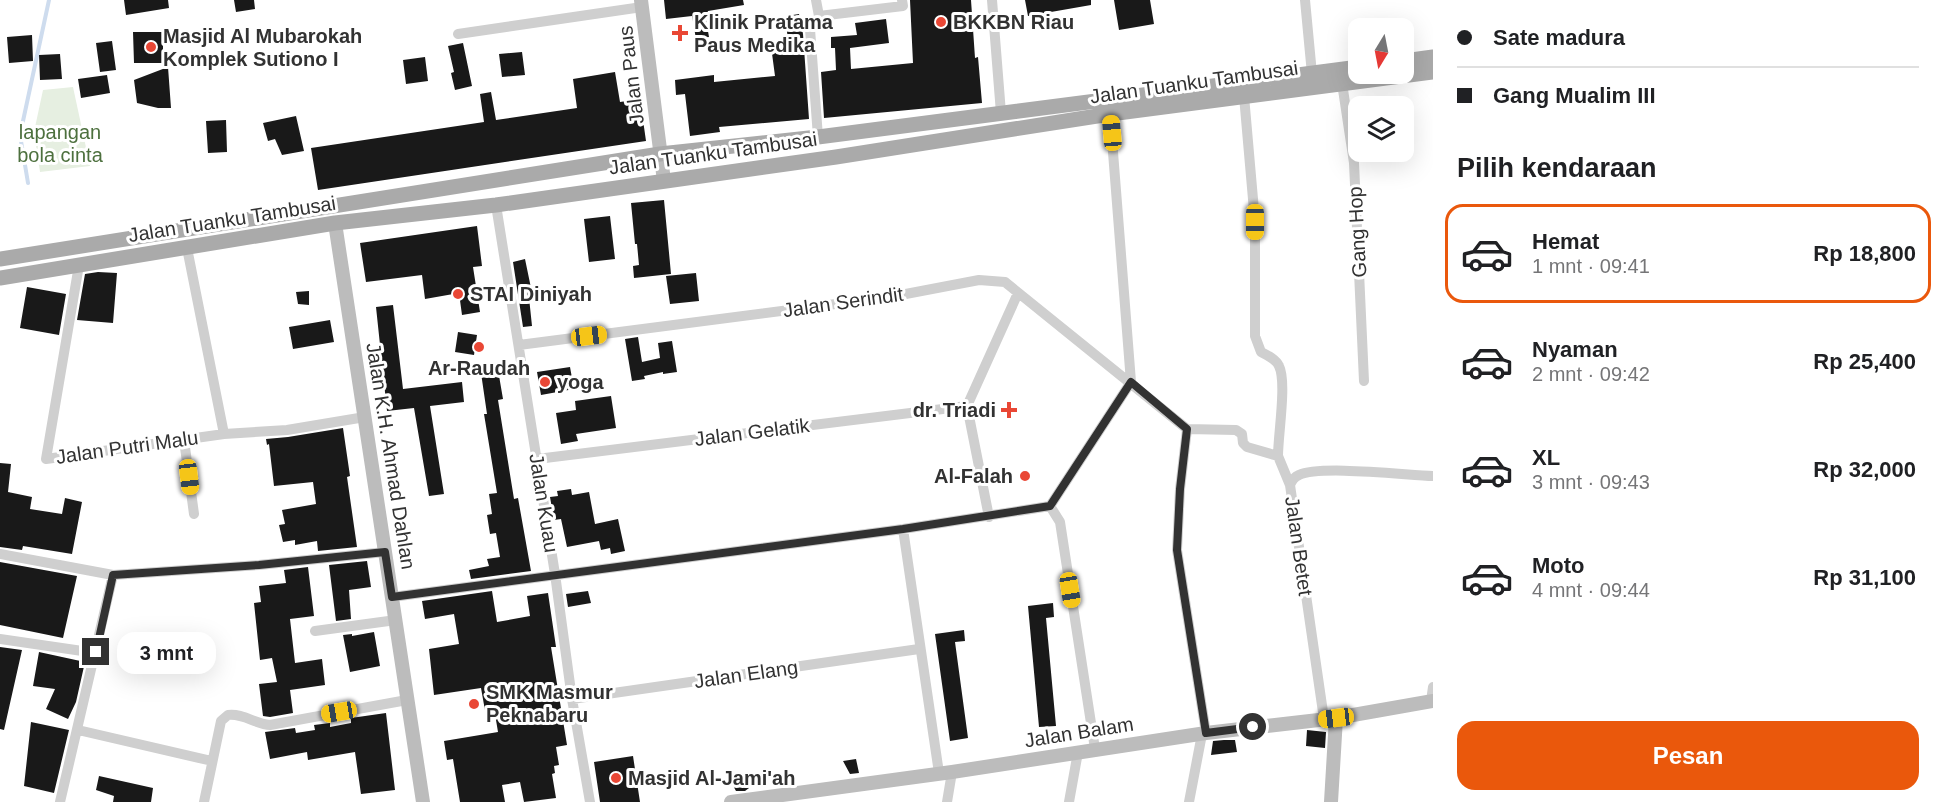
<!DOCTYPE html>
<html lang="id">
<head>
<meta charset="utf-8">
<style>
	body { margin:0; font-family:Arial,sans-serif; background:#f2f2f2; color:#202124; height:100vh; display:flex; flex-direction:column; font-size:22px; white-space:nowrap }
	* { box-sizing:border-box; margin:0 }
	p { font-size:20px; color:#757577 }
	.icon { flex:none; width:33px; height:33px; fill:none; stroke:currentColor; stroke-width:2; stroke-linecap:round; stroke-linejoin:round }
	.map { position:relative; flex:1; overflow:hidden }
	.drawer { display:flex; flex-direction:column; background:#fff; width:510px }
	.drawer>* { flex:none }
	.top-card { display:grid; align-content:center; height:132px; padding:0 24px; background:#fff }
	.needle { width:39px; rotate:190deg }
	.controls { position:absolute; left:1348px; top:18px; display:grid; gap:12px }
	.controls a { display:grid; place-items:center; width:66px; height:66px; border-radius:12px; background:#fff; box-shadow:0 6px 24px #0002; font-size:30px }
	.end { position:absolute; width:27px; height:27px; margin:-14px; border:8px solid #323232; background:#fff; box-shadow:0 0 0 3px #fff }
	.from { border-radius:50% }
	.bubble { position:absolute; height:42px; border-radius:18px; background:#fff; box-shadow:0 6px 24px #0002; font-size:20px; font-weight:600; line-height:42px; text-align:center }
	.car { position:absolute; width:18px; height:36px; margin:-18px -9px; border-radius:8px; box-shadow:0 0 4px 2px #0007; background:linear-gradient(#f5c518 24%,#345 0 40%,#f5c518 0 76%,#345 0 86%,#f5c518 0) }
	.top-card b { display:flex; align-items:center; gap:21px; height:57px; font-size:22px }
	.top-card b+b { border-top:2px solid #e0e0e0 }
	.top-card i { width:15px; height:15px; background:#202124 }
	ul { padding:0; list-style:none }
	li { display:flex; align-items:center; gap:18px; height:99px; margin:0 12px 9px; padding:0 12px; border:3px solid transparent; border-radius:18px }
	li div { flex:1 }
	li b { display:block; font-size:22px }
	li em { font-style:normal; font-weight:600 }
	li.selected { border-color:#ea580c }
	li>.icon { width:54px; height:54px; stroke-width:1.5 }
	h2 { padding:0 24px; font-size:27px; line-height:72px }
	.cta { display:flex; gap:12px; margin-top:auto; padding:12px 24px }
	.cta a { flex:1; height:69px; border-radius:18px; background:#ea580c; color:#fff; font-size:24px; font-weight:600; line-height:69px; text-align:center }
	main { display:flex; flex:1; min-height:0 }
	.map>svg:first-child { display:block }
	.green { fill:#e6efe1 }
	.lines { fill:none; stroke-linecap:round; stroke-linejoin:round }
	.stream { stroke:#cedcee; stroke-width:4 }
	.building { fill:#191919 }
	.street { stroke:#cfcfcf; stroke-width:10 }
	.secondary { stroke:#bcbcbc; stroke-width:14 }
	.primary { stroke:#aaa; stroke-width:15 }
	.route { stroke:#323232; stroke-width:8 }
	.poi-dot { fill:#e94735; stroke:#fff; stroke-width:2 }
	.labels { text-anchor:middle; stroke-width:6; stroke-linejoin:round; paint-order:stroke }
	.poi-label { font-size:20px; font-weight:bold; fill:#323232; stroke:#fff; text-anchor:start }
	.street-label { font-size:20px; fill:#323232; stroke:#fff }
	.park-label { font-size:20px; fill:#4d703e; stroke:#fff }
</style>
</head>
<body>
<main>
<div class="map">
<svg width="1433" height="802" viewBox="0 0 1433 802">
	<rect width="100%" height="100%" fill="#fff"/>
	<path class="green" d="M73,87L90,166L40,172L34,132L43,90Z"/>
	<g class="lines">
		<path class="stream" d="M28,183L20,135L49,0"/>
	</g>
	<path class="building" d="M124,0H168L169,8L126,15Z
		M234,0H254L255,9L236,12Z
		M664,0H743L744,5L708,11V14H705L709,37L696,39L692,16L666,19Z
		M910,0H971L975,58L978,57L982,103L824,118L821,72L836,70L835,48H831V37L857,35L855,23L886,19L889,43L850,48L851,69L913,63Z
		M1025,0H1091V5L1028,16Z
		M1114,0H1150L1154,24L1119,30Z
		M799,14L803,34L809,119L719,127L720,132L690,136L685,94L676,95L675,80L714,75V82L775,76L771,46L789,44L786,26H782L780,17Z
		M133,32H163V63H134Z
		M32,35L33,61L9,63L7,37Z
		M112,41L116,70L100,72L96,43Z
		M463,43L472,86L455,90L451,73L454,72L448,46Z
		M522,52L525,75L502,77L499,54Z
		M60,54L62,79L40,80L39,55Z
		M425,57L428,81L406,84L403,60Z
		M168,67L171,108H158L137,103L134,80Z
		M615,72L620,102L640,99L646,141L318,190L311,148L484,122L480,94L491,92L496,120L577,108L573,79Z
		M107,75L110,93L81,98L78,79Z
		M296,116L304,151L282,155L275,139L268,141L263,123Z
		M226,120L227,152L208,153L206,121Z
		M664,200L671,274L634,278L633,266L639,265L637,244H635L631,203Z
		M610,216L615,259L589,262L584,219Z
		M477,226L482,266L473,267L480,312L462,315L459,293L425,299L422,275L366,282L360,243Z
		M525,259L531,288H528L532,326L523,327L513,262Z
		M98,272L117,273L113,323L77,320L85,274Z
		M696,273L699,301L670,304L666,276Z
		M27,287L66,294L59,335L20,328Z
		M309,291V305L298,304L296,292Z
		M393,305L403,389L462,382L464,402L430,406L444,494L429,496L414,408L387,411L376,307Z
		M330,320L334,342L293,349L289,327Z
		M458,332L477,335L474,355L455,352Z
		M638,337L642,362L660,358L658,343L672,341L677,372L663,374V372L644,376L645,379L632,381L625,339Z
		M497,364L503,399L498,400L514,499L518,498L531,571L471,579L469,570L489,566L487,559L500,557L496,533L490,534L487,515L492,514L489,494L497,493L484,414H487L480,366Z
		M570,367L574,389L541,395L537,372Z
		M611,396L616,428L576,434L578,441L561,444L556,413L576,410L575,401Z
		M343,428L350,476L347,477L357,547L318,551L317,541L295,545V540L283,542L279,525L285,524L282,510L316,504L313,482L274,486L269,444L267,445L266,439L288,437Z
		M0,463L11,464L8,492L32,497L30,509L62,514L65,498L82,502L72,554L23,546L22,550L0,547Z
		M571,489L572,495L589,492L595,524L618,519L625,551L611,554L610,548L601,550L599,541L567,547L561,519L554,520L550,497L558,496L557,491Z
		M367,561L371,587L349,590L351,619L336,621L329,565Z
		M0,562L77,576L63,638L0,625Z
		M308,567L314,616L290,619L295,663L322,659L325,685L290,690L293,713L270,717L263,716L259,684L277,682L272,658L260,660L254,603L261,602L259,586L286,583L284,570Z
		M492,591L497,622L530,616L527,596L548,593L556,647H551L567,745L556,747L559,765L554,766L555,773L552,774L556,798L524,802L520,782L502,785L505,802H460L453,759L447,760L444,741L498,732L495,714L486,716L481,688L434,695L429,649L459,644L454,614L425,619L422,601Z
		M588,591L591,603L568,607L566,594Z
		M1053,603L1054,617L1046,618L1056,726L1039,727L1028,606Z
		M964,630L965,641L955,642L968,738L950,741L935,634Z
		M374,632L380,666L350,672L343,635L352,634V636Z
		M0,647L22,650L4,730L0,729Z
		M39,652L85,662L76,702L68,719L46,709L55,689L33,686Z
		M386,713L395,790L361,794L355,752L308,760L307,752L270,759L265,732L295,728L296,733L315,730L314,725L330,723V727L351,723V718Z
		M31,722L69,730L54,793L24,786Z
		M1307,730L1326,732L1325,748L1306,746Z
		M1224,740H1235L1237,752L1211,755L1213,741Z
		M633,756L640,802H600L594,762Z
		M856,759L859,773L850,774L843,761Z
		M99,776L153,788L151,802H113L114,796L96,790Z
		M748,776L749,788L745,791H736L730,780Z"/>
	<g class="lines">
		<path class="street" d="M816,0L819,16L810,29L818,137
			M992,0L1001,113
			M1305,0L1312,74
			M819,16L903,6L902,0
			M458,34L642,7
			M1342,83L1354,163L1364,381
			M1244,96L1255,222V336L1261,352C1267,355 1276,359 1279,366C1287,382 1278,435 1278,456
			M496,205L555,574L572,699L590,802
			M187,248L224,434
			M79,265L46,459L224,434L287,430L365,417
			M519,345L890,297L979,280L1005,282L1187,429L1180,489L1177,550L1206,733
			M1187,429L1236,430L1242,434L1243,443L1247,447L1278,456L1290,485
			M184,440L194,514
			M537,459L967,406
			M1050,506L1131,382L1110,114
			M1050,506L1060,522L1095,749
			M989,517L967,406L1018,293
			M903,529L939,773
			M0,554L113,575L259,565L385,552
			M392,597L903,529L1050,506
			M315,631L396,620
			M0,639L96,653
			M572,699L919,649
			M1431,701L1433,687
			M1324,719L1290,485C1292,480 1294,477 1299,475C1320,465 1405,475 1433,476
			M78,730L212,761
			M60,802L113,575
			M204,802L221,721L228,715C243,713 255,724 270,725L407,700
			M947,802L952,772
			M1069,802L1078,752
			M1189,802L1202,734"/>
		<path class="secondary" d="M641,0L664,181
			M335,223L423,802
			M731,802L952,772L1206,733L1336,718L1433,701
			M1331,802L1336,718"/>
		<path class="primary" d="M1404,61L1433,57
			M0,259L660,154L818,137L1359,67
			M0,278L335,223L496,205L836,157L1110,114L1433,72"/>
	</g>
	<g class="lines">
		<path class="route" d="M96,652L113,575L259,565L385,552L392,597L903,529L1050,506L1131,382L1187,429L1180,489L1177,550L1206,733L1253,727"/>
	</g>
	<g class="poi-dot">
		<circle cx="941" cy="22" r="6"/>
		<path d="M677 24h6v6h6v6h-6v6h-6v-6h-6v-6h6z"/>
		<circle cx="151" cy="47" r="6"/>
		<circle cx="458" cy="294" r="6"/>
		<circle cx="479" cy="347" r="6"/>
		<circle cx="545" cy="382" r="6"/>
		<path d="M1006 401h6v6h6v6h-6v6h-6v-6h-6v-6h6z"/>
		<circle cx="1025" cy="476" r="6"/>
		<circle cx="474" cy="704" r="6"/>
		<circle cx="616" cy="778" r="6"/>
	</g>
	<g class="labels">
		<g class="poi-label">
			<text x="694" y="29">Klinik Pratama<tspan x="694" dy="23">Paus Medika</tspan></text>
			<text x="953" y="29">BKKBN Riau</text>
			<text x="163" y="43">Masjid Al Mubarokah<tspan x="163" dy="23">Komplek Sutiono I</tspan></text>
			<text x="470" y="301">STAI Diniyah</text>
			<text x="479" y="375" text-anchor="middle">Ar-Raudah</text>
			<text x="557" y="389">yoga</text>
			<text x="996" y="417" text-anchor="end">dr. Triadi</text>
			<text x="1013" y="483" text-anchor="end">Al-Falah</text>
			<text x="486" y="699">SMK Masmur<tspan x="486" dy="23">Peknabaru</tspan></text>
			<text x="628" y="785">Masjid Al-Jami'ah</text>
		</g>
		<g class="street-label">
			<text transform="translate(631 75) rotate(-97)" y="7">Jalan Paus</text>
			<text transform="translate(1194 82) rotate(-8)" y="7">Jalan Tuanku Tambusai</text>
			<text transform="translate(713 153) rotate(-8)" y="7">Jalan Tuanku Tambusai</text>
			<text transform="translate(232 219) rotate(-9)" y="7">Jalan Tuanku Tambusai</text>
			<text transform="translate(1357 232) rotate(-93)" y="7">Gang Hop</text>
			<text transform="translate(843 302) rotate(-8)" y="7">Jalan Serindit</text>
			<text transform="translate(752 432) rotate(-7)" y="7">Jalan Gelatik</text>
			<text transform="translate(127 447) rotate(-8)" y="7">Jalan Putri Malu</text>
			<text transform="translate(391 456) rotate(81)" y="7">Jalan K.H. Ahmad Dahlan</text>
			<text transform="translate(544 503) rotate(81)" y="7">Jalan Kuau</text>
			<text transform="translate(1299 546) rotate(82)" y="7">Jalan Betet</text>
			<text transform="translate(746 674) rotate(-8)" y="7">Jalan Elang</text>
			<text transform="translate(1079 732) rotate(-9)" y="7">Jalan Balam</text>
		</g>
		<g class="park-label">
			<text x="60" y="139">lapangan<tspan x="60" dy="23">bola cinta</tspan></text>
		</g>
	</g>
</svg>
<div class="controls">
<a><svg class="needle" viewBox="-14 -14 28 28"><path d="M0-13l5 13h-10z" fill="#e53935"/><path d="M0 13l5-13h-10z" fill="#757577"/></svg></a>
<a><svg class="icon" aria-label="layers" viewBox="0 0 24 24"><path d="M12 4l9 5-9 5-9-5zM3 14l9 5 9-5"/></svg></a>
</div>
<i class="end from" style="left:1253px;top:727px"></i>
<i class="end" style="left:96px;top:652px"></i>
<div class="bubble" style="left:117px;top:632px;width:99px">3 mnt</div>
<i class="car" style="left:1112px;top:133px;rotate:355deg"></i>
<i class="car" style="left:1255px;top:222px;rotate:180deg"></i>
<i class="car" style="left:589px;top:336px;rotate:83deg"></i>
<i class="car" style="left:189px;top:477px;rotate:173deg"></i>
<i class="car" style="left:1070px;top:590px;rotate:171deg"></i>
<i class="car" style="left:339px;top:712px;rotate:260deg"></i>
<i class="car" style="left:1336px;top:718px;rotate:263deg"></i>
</div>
<section class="drawer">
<div class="top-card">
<b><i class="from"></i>Sate madura</b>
<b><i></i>Gang Mualim III</b>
</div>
<h2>Pilih kendaraan</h2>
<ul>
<li class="selected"><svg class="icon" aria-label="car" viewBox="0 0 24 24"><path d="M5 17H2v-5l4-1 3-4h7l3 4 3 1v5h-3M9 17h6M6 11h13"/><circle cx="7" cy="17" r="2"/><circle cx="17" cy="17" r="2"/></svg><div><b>Hemat</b><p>1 mnt · 09:41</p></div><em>Rp 18,800</em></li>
<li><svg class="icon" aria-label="car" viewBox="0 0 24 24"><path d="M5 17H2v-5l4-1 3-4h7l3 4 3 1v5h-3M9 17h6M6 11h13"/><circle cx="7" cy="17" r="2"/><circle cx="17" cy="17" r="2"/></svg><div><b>Nyaman</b><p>2 mnt · 09:42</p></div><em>Rp 25,400</em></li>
<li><svg class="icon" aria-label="car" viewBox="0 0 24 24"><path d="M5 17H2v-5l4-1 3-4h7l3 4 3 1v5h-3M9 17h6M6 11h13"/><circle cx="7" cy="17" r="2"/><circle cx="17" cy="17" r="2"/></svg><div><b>XL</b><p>3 mnt · 09:43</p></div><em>Rp 32,000</em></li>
<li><svg class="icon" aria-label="car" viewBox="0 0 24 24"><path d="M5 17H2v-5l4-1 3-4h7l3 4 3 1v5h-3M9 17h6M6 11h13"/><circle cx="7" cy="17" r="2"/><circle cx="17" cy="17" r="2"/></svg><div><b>Moto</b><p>4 mnt · 09:44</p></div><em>Rp 31,100</em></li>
</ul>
<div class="cta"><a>Pesan</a></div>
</section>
</main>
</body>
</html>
